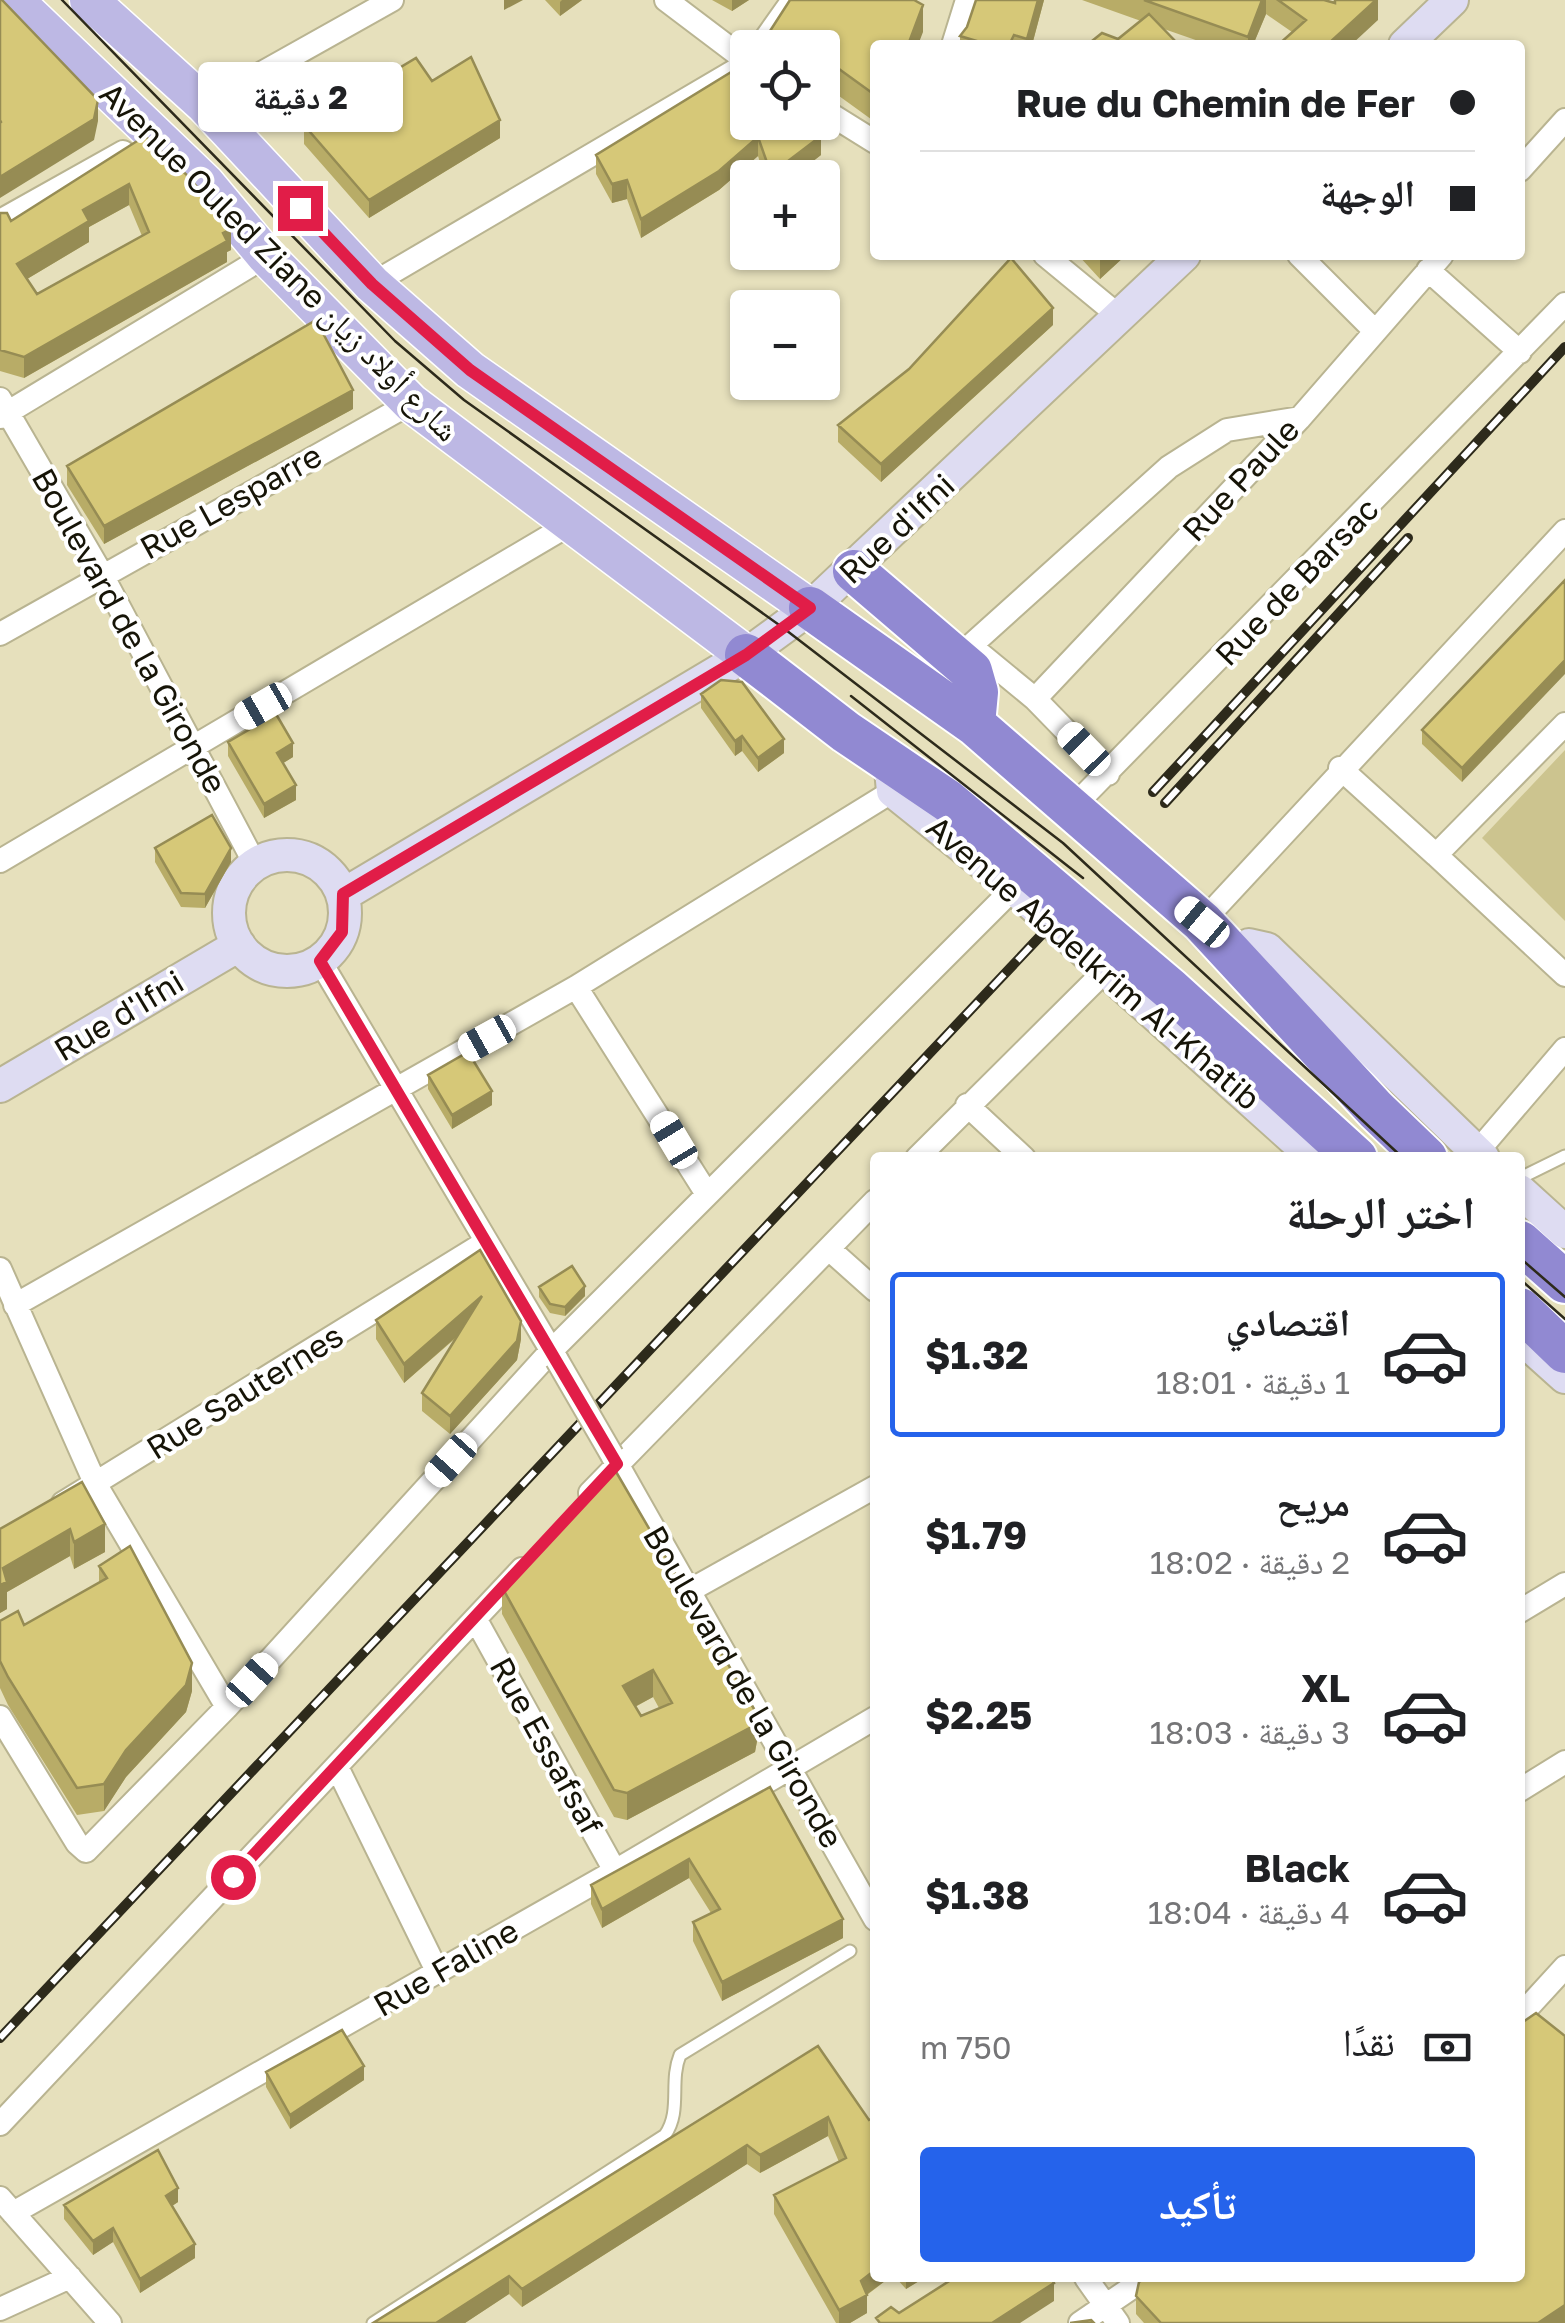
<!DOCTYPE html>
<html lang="ar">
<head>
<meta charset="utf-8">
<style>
	body { margin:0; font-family:"Golos Text","Noto Naskh Arabic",sans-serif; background:#f2f2f2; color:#202124; direction:rtl; height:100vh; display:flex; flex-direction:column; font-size:38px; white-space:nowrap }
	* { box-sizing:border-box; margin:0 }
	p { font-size:32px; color:#757577 }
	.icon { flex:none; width:55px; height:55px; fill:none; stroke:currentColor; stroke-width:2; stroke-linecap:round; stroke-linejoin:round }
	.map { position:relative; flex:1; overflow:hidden; direction:ltr }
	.details { position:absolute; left:870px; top:1152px; width:655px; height:1130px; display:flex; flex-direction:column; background:#fff; border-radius:10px; box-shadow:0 2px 8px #0004; direction:rtl }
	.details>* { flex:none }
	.guide { position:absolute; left:870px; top:40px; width:655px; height:220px; border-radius:10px; box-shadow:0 2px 8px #0004; direction:rtl; display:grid; align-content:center; height:220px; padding:0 50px; background:#fff }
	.fabs { position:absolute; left:730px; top:30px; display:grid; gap:20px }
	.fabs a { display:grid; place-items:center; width:110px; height:110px; border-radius:10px; background:#fff; box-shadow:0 2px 8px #0004; font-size:50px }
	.end { position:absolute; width:45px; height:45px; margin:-22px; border:12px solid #e11d48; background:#fff; box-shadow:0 0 0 5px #fff }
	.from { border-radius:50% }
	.bubble { position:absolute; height:70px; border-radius:10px; background:#fff; box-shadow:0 2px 8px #0004; font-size:32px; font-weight:700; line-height:70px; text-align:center; direction:rtl }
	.car { position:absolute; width:30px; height:60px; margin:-30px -15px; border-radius:12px; box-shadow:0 0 8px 2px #0007; background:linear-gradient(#fff 24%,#345 0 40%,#fff 0 76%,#345 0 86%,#fff 0) }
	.guide b { display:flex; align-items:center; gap:35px; height:95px; font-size:38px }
	.guide b+b { border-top:2px solid #e0e0e0 }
	.guide i { width:25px; height:25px; background:#202124 }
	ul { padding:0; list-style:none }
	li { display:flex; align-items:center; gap:30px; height:165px; margin:0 20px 15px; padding:0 30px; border:5px solid transparent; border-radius:10px }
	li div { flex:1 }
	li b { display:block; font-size:38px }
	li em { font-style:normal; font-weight:700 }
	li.active { border-color:#2563eb }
	li>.icon { width:90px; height:90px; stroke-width:1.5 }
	h2 { padding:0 50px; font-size:45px; line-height:120px }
	.pay { display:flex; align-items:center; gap:25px; height:110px; padding:0 50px; font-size:38px }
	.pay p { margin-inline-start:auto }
	.action { display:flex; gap:20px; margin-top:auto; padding:20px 50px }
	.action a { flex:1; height:115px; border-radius:10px; background:#2563eb; color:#fff; font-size:40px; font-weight:700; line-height:115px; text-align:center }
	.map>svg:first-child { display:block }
	.green { fill:#ccc48f }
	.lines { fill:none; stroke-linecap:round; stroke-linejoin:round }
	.lane-casing { stroke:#b9b491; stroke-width:15 }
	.street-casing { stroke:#b9b491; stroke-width:26 }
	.secondary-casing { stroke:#b9b491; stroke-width:36 }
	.primary-casing { stroke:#fff; stroke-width:41 }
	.highway-casing { stroke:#fff; stroke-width:46 }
	.lane { stroke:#fff; stroke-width:11 }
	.street { stroke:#fff; stroke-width:22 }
	.secondary { stroke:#dedcf2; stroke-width:32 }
	.primary { stroke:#bdb8e4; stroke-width:38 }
	.highway { stroke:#9189d2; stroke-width:42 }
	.tram { stroke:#2d2a1b; stroke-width:2.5 }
	.rail-casing { stroke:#2d2a1b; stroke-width:10 }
	.rail { stroke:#fff; stroke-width:6; stroke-dasharray:19; stroke-linecap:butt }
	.street-bridge-casing { stroke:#b9b491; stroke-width:26; stroke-linecap:butt }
	.street-bridge { stroke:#fff; stroke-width:22 }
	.wall { fill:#b8ac67; fill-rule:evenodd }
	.shaded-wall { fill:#968c54 }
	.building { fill:#d6c878; stroke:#968c54; stroke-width:2.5; fill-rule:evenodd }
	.route { stroke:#e11d48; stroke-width:12 }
	.labels { text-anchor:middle; stroke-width:8; stroke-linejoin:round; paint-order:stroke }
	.street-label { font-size:32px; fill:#161407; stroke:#fff }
</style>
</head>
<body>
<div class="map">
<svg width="1565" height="2323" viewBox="0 0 1565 2323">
	<rect width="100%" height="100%" fill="#e6e0bc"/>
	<path class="green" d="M1565,750V921L1482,838Z"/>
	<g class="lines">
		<g class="lane-casing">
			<path id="lane" d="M1520,1178L1565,1156
				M373,2323L665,2135C682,2111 669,2082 680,2055L850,1951"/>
		</g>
		<g class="street-casing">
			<path id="street" d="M666,0L748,62
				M953,45L967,0
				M759,48L793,0
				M205,105L392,0
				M822,109L875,142
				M1520,170L1565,120
				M0,221L123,152
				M1045,255L1119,316
				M1299,255L1375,331
				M1428,270L1520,352
				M372,284L748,63
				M0,399L101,573L255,864
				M0,417L266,256
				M0,634L411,403
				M973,648L1035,699L1108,774
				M958,657L1169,467L1227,430L1300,418
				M1035,699L1300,418L1442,255
				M1340,768L1436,855L1565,724
				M1071,809L1565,304
				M1436,855L1565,975
				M0,861L572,523
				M1202,922L1565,531
				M320,961L557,1360
				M576,987L707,1194
				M967,1105L1024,1158
				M1477,1152L1565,1049
				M917,1158L1107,969
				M829,1249L875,1290
				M0,1269L96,1485L227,1707
				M15,1305L576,987L893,791
				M612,1455L875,1919
				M590,1493L875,1201
				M63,1503L486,1242
				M687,1592L875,1487
				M1520,1611L1565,1584
				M476,1620L615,1871
				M0,1717L77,1843L86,1851L227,1707L551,1351L1014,888
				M337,1767L438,1973
				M1520,1790L1565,1762
				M1520,2016L1565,1967
				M0,2124L522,1569
				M0,2198L110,2323
				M13,2213L615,1871L875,1718
				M1086,2278L1118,2323
				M0,2309L70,2277
				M1080,2323L1146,2278"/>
		</g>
		<g class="secondary-casing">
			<path id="secondary" d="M1405,45L1452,0
				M890,760L893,791L1014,888L1315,1158
				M229 913a58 58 0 1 1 116 0a58 58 0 1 1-116 0Z
				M343,895L746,655L810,608L1184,255
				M1234,954L1249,945L1267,949L1483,1158
				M0,1086L239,945
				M1520,1191L1565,1232
				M1527,1343L1565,1377"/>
		</g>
		<g class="primary-casing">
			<path id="primary" d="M14,0L205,183L266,256L411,403L746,655
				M89,0L205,105L372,284L470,370L810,608"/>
		</g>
		<g class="highway-casing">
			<path id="highway" d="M854,571L971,671L977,692L974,724
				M810,608L974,724L1202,922L1376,1110L1426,1158
				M746,655L846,732L948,801L1170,989L1356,1158
				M1520,1242L1565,1282
				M1520,1309L1565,1352"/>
		</g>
		<use href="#lane" class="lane"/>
		<use href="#street" class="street"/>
		<use href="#secondary" class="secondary"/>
		<use href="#primary" class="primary"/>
		<use href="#highway" class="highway"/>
		<path class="tram" d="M62,0L395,341L464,400L782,627L1063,843L1403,1158
			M851,696L1083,878
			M1520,1258L1565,1297
			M1520,1279L1565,1319"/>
		<g class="rail-casing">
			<path id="rail" d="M1153,792L1565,347
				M1165,803L1408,538
				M0,2038L1046,930"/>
		</g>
		<use href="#rail" class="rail"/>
		<g class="street-bridge-casing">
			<path id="street-bridge" d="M557,1360L612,1455"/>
		</g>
		<use href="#street-bridge" class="street-bridge"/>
	</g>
	<path class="wall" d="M545,0H582L560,16Z
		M712,0H749L732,11Z
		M976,0H1044L1032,45H960V36L967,27Z
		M1082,0H1324L1335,2L1378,0V20L1292,32L1266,14L1253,45H1210L1164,29L1118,39L1141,21Z
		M770,31L923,32L875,45V122L828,88L822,48H770Z
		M741,66L821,155L791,178H765L758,156L719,190L641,238L627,199L612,203L596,174V155Z
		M304,125L500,138L369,218L304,144Z
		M145,136L231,250L227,252V262L24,378L0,371V213L11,221ZM129,205L142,236L37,294L27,279L89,242V227Z
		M1078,255H1126L1100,279Z
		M1053,325L881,482L838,442V425Z
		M353,409L104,544L67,485V466Z
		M1565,580L1462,782L1422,744V730Z
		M701,694L784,753L758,772L742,751L735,756L701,708Z
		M228,742L293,757L283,763L296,800L264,818L228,756Z
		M155,848L231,862L205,908L181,907L155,862Z
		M428,1075L492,1105L452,1129L428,1089Z
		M539,1287L585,1296L565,1316L550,1313L539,1297Z
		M376,1320L521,1339L517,1360L450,1434L422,1411V1393L457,1337L404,1383L376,1339Z
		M606,1471L757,1741L755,1752L627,1820L614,1817L502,1614V1587ZM653,1697L659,1708L641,1716L635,1707Z
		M82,1482L105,1552L74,1569L70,1556L7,1592V1609L0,1613V1529Z
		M99,1566L192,1691L186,1712L126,1777L104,1811L77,1815L8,1705L0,1688V1621L24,1625L99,1583Z
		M770,1787L843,1938L722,2001L693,1941V1922L711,1913L689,1878L602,1928L591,1904V1885Z
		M818,2046L875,2278H889L867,2295V2313L850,2323H836L774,2214V2195L839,2162L828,2136L760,2173L747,2164L522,2307L509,2294L465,2323H373Z
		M266,2072L364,2080L290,2129L266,2087Z
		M178,2202L172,2206L195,2258L140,2293L113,2242L93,2255L64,2219V2205Z
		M896,2278H924L906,2289Z
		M1136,2296L1565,2323H1144L1136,2314Z"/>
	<path class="shaded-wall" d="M504,0H523L504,10Z
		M562,0H582L560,16V2Z
		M732,0H749L732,11Z
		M1038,0H1044L1032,45H1027V39Z
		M1262,0H1266V14L1253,45H1248V37Z
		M1376,0H1378V20L1351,45H1327Z
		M923,5V32L918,45H908Z
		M828,61V88L822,92V65Z
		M98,100V121L94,140L0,198V177Z
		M500,120V138L369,218V200Z
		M821,136V155L791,178H771V174Z
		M758,137V156L719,190L641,238V219Z
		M627,180V199L612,203V184Z
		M129,184V205L89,227V242L17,285V264L83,210Z
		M231,229V250L227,252V262L24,378V357Z
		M1103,255H1126L1100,279V257Z
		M1053,308V325L881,482V464Z
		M353,390V409L104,544V526Z
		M1565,660V674L1462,782V768Z
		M742,736V751L735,756V741Z
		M784,739V753L758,772V758Z
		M293,743V757L277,767V753Z
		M296,785V800L264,818V804Z
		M231,848V862L205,908V894Z
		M492,1091V1105L452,1129V1115Z
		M585,1286V1296L565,1316V1307Z
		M482,1296V1314L404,1383V1364Z
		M521,1321V1339L517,1360L450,1434V1416Z
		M105,1524V1552L74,1569V1542Z
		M70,1529V1556L7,1592V1609L0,1613V1585L3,1568Z
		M192,1663V1691L186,1712L126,1777L104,1811V1784L126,1750Z
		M653,1670V1697L623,1713V1686Z
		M757,1714V1741L755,1752L627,1820V1793Z
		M689,1859V1878L602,1928V1909Z
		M843,1919V1938L722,2001V1982Z
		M364,2066V2080L290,2129V2115Z
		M828,2117V2136L760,2173V2155Z
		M747,2145V2164L522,2307V2289Z
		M178,2188V2202L166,2210V2196Z
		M113,2228V2242L93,2255V2241Z
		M195,2244V2258L140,2293V2279Z
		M875,2270V2278H889L866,2295H867V2313L850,2323H839V2310L861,2281Z
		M509,2276V2294L465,2323H436Z
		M906,2278H924L906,2289Z
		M1054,2283V2301L1020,2323H992Z
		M1565,2305V2323H1538Z"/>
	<path class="building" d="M0,0H2L98,100L94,119L0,177V123L1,122L0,120Z
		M790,0H914L923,5L908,45H875V95L828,61L822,65V48H792L770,31Z
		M976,0H1038L1027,39L1014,35L1009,45H990L960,36L967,27Z
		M1144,0H1262L1248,37Z
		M1278,0H1324L1335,3V0H1376L1327,45H1278L1306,20Z
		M1149,14L1179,45H1087L1102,33L1118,39Z
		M471,57L500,120L369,200L304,125L416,58L432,81Z
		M741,66L748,71V122H805L821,136L771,174L758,137L719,171L641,219L627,180L612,184L596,155Z
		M145,136L189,177L231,229L223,233L227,241L24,357L0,350V213H7L11,221ZM129,184L149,232L37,294L17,264L89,221L83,210Z
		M1011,258L1053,308L881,464L838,425L909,369Z
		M316,320L353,390L104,526L67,466Z
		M1565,580V660L1462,768L1422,730Z
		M721,680L742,682L784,739L758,758L742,736L735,741L701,694Z
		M276,714L293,743L277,753L296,785L264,804L228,742Z
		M212,815L231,848L205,894L181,893L155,848Z
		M468,1052L492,1091L452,1115L428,1075Z
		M480,1250L521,1321L517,1341L450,1416L422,1393L482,1296L404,1364L376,1320Z
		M572,1266L585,1286L565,1307L550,1304L539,1287Z
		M615,1470L757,1714L755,1725L627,1793L614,1790L502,1587L606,1471ZM653,1670L672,1703L641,1716L623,1686Z
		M82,1482L105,1524L74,1542L70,1529L3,1568L7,1582L0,1585V1529Z
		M130,1546L192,1663L186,1685L126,1750L104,1784L77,1788L8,1677L0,1661V1621L18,1611L24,1625L107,1578L99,1566Z
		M770,1787L843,1919L722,1982L693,1922L720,1909L689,1859L602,1909L591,1885Z
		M1536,2013L1565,2036V2305L1538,2323H1161L1136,2296L1139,2282L1146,2278H1520V2024Z
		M342,2030L364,2066L290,2115L266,2072Z
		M818,2046L869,2120L875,2117V2270L861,2281L867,2295L839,2310L774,2195L846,2158L828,2117L760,2155L747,2145L522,2289L509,2276L436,2323H373Z
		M158,2150L178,2188L166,2196L195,2244L140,2279L113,2228L93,2241L64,2205Z
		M954,2278H1051L1054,2283L992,2323H880L876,2318L891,2307L899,2313Z
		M1091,2320L1094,2323H1070Z"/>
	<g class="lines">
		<path class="route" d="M233,1877L617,1464L320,961L342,932L343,894L746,655L810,608L470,370L372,284L300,208"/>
	</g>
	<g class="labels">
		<g class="street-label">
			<text transform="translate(279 262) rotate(45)" y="11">Avenue Ouled Ziane شارع أولاد زيان</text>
			<text transform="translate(1241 480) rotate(-47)" y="11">Rue Paule</text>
			<text transform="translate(231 502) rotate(-29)" y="11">Rue Lesparre</text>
			<text transform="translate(897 529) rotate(-43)" y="11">Rue d'Ifni</text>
			<text transform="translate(1297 582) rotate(-46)" y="11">Rue de Barsac</text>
			<text transform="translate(129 631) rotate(61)" y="11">Boulevard de la Gironde</text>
			<text transform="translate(1093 963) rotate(41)" y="11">Avenue Abdelkrim Al-Khatib</text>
			<text transform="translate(119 1016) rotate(-31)" y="11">Rue d'Ifni</text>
			<text transform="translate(245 1392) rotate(-32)" y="11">Rue Sauternes</text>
			<text transform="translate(743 1687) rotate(60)" y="11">Boulevard de la Gironde</text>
			<text transform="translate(546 1746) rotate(61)" y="11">Rue Essafsaf</text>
			<text transform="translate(446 1968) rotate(-30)" y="11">Rue Faline</text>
		</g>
	</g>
</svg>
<div class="fabs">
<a><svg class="icon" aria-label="locate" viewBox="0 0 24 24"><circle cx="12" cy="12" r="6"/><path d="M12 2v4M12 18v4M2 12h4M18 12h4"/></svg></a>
<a>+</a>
<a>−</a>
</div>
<i class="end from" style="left:233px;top:1877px"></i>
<i class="end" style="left:300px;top:208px"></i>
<div class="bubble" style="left:198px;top:62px;width:205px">2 دقيقة</div>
<i class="car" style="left:263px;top:706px;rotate:240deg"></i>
<i class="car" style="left:1084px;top:749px;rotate:316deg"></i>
<i class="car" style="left:1202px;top:922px;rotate:310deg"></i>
<i class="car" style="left:487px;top:1038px;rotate:241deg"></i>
<i class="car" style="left:674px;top:1140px;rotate:329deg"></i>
<i class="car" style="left:451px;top:1460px;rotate:222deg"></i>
<i class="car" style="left:252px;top:1680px;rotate:42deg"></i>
<div class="guide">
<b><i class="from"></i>Rue du Chemin de Fer</b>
<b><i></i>الوجهة</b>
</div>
<section class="details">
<h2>اختر الرحلة</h2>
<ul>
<li class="active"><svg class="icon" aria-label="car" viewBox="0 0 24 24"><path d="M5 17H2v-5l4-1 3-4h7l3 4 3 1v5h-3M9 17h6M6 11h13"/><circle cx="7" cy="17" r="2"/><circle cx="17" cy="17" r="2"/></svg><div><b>اقتصادي</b><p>1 دقيقة · 18:01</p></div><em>$1.32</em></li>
<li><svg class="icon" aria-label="car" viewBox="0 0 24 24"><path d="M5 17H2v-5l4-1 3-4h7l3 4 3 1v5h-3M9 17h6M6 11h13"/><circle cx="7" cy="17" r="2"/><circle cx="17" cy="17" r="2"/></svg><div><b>مريح</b><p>2 دقيقة · 18:02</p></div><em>$1.79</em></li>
<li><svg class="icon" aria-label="car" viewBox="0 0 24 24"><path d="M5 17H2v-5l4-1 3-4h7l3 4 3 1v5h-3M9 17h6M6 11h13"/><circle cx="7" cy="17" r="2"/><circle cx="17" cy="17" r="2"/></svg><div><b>XL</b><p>3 دقيقة · 18:03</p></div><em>$2.25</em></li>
<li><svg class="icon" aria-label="car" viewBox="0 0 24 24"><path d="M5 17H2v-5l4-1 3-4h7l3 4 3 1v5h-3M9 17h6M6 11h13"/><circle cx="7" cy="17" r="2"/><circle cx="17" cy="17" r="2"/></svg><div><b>Black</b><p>4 دقيقة · 18:04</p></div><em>$1.38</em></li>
</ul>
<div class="pay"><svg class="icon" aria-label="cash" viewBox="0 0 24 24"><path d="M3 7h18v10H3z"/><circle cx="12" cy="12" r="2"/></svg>نقدًا<p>750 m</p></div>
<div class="action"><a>تأكيد</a></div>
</section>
</div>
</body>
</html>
